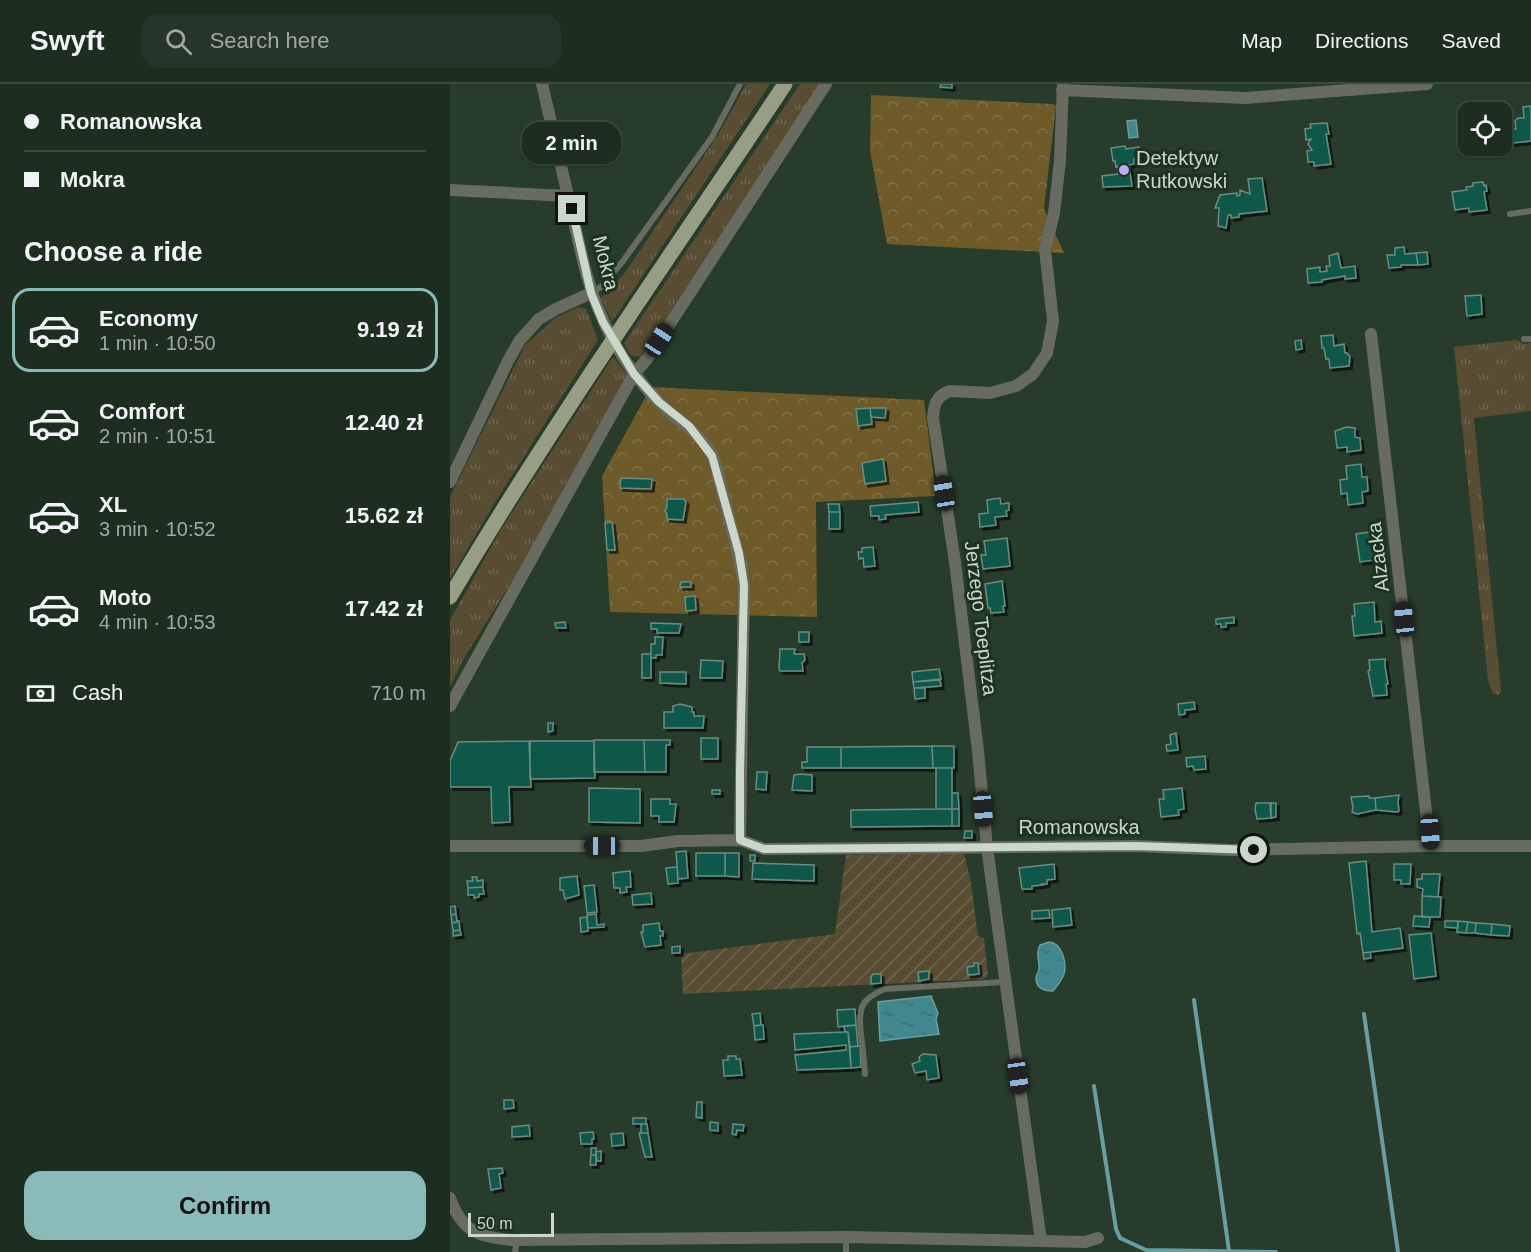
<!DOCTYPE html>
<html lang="en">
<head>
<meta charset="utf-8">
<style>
	body { margin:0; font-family:Arial,sans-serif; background:#253529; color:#f1f3f6; height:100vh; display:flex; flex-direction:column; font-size:22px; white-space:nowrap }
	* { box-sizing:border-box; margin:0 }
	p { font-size:20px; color:#a0a8a5 }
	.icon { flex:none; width:33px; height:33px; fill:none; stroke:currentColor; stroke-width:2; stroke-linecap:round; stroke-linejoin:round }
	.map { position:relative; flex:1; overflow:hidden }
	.panel { display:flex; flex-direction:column; background:#1d2d20; width:450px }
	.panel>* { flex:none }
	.banner { display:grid; align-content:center; height:132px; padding:0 24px; background:#1d2d20 }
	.tools { position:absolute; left:1008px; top:18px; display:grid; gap:12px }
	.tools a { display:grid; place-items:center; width:54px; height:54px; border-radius:12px; background:#1d2d20; box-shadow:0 2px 4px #0004,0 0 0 2px #3b493e; font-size:30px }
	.scale { position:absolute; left:18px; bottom:15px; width:86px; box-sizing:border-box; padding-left:6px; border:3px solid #cad7cb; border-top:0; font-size:16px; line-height:21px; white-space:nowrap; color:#cad7cb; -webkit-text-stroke:4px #1d3220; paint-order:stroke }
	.end { position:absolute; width:27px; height:27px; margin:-14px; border:8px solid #cad7cb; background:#111; box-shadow:0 0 0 3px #111 }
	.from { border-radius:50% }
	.bubble { position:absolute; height:42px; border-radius:18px; background:#1d2d20; box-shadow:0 2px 4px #0004,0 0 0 2px #3b493e; font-size:20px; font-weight:600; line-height:42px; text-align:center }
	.car { position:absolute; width:18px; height:36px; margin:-18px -9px; border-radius:8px; box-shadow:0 0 4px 2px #0007; background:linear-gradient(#222 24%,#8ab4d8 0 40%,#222 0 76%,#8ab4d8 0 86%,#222 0) }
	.banner b { display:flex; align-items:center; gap:21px; height:57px; font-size:22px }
	.banner b+b { border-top:2px solid #3b493e }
	.banner i { width:15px; height:15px; background:#f1f3f6 }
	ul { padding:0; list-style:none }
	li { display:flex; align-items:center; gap:18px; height:84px; margin:0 12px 9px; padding:0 12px; border:3px solid transparent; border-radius:18px }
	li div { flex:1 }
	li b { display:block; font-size:22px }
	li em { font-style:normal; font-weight:600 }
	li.on { border-color:#8bbbb9 }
	li>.icon { width:54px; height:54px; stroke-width:1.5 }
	h2 { padding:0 24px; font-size:27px; line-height:72px }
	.pay { display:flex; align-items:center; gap:15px; height:66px; padding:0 24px; font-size:22px }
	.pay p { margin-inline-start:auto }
	.action { display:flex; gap:12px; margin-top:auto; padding:12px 24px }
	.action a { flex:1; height:69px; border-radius:18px; background:#8bbbb9; color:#111; font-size:24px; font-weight:600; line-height:69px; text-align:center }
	header { display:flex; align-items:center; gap:36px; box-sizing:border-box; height:84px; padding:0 30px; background:#1d2d20; border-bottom:2px solid #3b493e }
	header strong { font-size:28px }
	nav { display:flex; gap:33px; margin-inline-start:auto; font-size:21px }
	.search { width:420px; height:54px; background:#253529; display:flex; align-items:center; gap:15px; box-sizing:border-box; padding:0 21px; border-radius:18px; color:#a0a8a5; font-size:22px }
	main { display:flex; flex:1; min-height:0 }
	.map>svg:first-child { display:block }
	.grass { fill:url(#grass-tufts) }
	.forest { fill:url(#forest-crowns) }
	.garden { fill:url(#garden-furrows) }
	.water { fill:url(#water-ripples); stroke:#699fa2; stroke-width:1.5 }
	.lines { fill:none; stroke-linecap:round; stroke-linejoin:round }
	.stream { stroke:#699fa2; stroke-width:4 }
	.building { fill:#0f594b; stroke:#698c83; stroke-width:1.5; filter:url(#shadow) }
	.lane { stroke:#686b5f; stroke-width:6 }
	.street { stroke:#686b5f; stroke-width:12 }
	.primary { stroke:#989e85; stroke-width:15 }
	.route { stroke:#cad7cb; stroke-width:8 }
	.poi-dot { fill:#bcaaf6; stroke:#1d3220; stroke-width:2 }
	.labels { text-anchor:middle; stroke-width:6; stroke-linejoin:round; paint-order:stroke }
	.poi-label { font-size:20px; fill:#cad7cb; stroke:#1d3220; text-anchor:start }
	.street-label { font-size:20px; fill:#cad7cb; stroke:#1d3220 }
</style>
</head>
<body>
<header>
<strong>Swyft</strong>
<div class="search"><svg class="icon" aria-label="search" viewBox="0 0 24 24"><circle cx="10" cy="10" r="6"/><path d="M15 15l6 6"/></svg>Search here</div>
<nav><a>Map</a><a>Directions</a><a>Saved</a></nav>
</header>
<main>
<section class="panel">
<div class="banner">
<b><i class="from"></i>Romanowska</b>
<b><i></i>Mokra</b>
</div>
<h2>Choose a ride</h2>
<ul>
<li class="on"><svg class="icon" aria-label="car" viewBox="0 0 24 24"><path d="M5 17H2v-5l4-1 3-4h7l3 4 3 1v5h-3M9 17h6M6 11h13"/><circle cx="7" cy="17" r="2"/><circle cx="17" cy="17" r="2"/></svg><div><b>Economy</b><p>1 min · 10:50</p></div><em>9.19 zł</em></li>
<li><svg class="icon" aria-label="car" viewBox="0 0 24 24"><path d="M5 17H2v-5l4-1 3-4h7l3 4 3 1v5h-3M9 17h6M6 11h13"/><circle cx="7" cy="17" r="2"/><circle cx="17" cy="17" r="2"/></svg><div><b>Comfort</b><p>2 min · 10:51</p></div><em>12.40 zł</em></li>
<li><svg class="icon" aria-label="car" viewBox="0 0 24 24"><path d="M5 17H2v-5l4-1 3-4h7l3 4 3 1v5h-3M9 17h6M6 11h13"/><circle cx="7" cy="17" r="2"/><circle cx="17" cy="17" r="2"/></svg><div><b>XL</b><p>3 min · 10:52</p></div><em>15.62 zł</em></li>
<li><svg class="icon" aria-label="car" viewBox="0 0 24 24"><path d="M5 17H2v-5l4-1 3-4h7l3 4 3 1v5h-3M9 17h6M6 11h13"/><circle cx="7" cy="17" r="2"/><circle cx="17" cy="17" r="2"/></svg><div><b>Moto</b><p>4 min · 10:53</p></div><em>17.42 zł</em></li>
</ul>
<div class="pay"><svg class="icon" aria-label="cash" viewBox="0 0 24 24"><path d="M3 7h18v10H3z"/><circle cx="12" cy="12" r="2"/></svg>Cash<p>710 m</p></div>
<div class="action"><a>Confirm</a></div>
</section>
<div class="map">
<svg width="1081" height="1168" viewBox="0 0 1081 1168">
	<defs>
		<pattern id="grass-tufts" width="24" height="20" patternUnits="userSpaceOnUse" patternTransform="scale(1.5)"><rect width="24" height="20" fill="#584d32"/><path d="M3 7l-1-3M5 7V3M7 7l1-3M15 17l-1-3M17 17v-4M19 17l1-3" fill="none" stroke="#6f664e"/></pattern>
		<pattern id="forest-crowns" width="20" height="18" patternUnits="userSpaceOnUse" patternTransform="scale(1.5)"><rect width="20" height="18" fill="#6e5b29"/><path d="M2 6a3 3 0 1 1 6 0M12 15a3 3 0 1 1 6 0" fill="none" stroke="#817247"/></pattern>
		<pattern id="garden-furrows" width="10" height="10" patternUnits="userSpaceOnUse" patternTransform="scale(1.5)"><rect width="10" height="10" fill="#584d32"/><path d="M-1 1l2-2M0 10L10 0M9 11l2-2" fill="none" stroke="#6f664e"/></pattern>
		<pattern id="water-ripples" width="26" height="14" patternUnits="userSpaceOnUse" patternTransform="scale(1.5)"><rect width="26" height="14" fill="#408790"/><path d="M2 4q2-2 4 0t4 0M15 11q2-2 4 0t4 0" fill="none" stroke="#3f6e73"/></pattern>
		<filter id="shadow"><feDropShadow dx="3" dy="3" stdDeviation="0" flood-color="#0009"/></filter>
	</defs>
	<rect width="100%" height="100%" fill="#273c2a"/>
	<path class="grass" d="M296,0H320L162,238L151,214L174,190L268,51Z
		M350,0H371L191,272C180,274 178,268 174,259Z
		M128,223L136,225L148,256L42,423L0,495V413L75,261L105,234Z
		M1067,256L1074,260L1081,259V327L1024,334L1051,607L1049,611L1043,610L1038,596L1004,263Z
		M163,273L177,290L63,496L14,574L0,603V536L51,445Z"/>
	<path class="forest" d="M421,11L603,20L606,22L594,125L614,169L437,160L420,67Z
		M201,303L474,316L486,412L366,418L367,533L160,528L152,392Z"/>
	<path class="garden" d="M514,769L521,798L528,852L534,854L538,892L532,895L233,910L231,870L385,850L396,771Z"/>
	<path class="water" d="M686,36L688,53L679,54L677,37Z
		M599,858C612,859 617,879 614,890C612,896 607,902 603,907C595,907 586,905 586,894C586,891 589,888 589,885C590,875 585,871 590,861Z
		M481,912L488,929L486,935L489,950L430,957L428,918Z"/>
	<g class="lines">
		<path class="stream" d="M744,916L779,1167
			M914,930L948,1168
			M644,1002L666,1145L670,1154L696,1166L826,1168"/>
	</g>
	<path class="building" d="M491,0H502V4L490,3Z
		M1081,22V57L1062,59L1061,45H1066L1065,37L1068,34H1074L1073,23Z
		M877,39L879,50H876L881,80L864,82V78H858L857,67L862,66L858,60L861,55L856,56L855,45L861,44L860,40Z
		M675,62L676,65L689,63L690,74L684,75V80L679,81L682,102L653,103L652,92L668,90V82L666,83L665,77H663L661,64Z
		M812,94L817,127L789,130V133L781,134V131H778L776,144L768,142L769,124H765L770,111L787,109V112L790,111V106L800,110L798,95Z
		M1033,98L1034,102L1036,101L1037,107L1034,108L1037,126L1019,128V124L1005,126L1002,108L1017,106L1016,103L1023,102V99Z
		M954,163L955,170L966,169L968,181H951V183L939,184L937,171H945V164Z
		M977,168L978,180L968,181L966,169Z
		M888,169L891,184L905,182L906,194L895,195V192L872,196V198L858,199L857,185L870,183V188L877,187L876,182H880L879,172Z
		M1031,211L1032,230L1017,232L1015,212Z
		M883,251L884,262L894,260L895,269H897L900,273L899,282L880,284L879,275H876L874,264H872L871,252Z
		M851,256L852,265L846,266L845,257Z
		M420,324H436L435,334L421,333Z
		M420,324L422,340L408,342L406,325Z
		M897,343L905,344V353L910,354L911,366L897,368V363L887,364L885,347Z
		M433,375L436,397L415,400L412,379Z
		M911,380L912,393H917L918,407L912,408L913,419L898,421L897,409L891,410L890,396L897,395L896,382Z
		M171,394L202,395L201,405L170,404Z
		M550,414L551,420L559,419V426L556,427L557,432L545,433L546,441L530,443L529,430L538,429L537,416Z
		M217,415H234L236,418L233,436L217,435V430L215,427L217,423Z
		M468,418L469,428L435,431L436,435L429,436V432H421L420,422Z
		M378,420H389L390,428H379Z
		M379,428H390V445H379Z
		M162,438L165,466H157L155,439Z
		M920,448V452L925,451L928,473H924L925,476L910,478L906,450Z
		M557,454L560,482L533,485L531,471H536L534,457Z
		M423,463L425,482L414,483L413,474L409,475L408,468H412V464Z
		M552,497L555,522H553L554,528L541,529L540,524H538L535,500Z
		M231,498H241V503H230Z
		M245,512L246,526L236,527L235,513Z
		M924,518L925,538L931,537L932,549L904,552L902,532H905L904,520Z
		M784,533V539H776V543H771V540H766V535Z
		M115,538L116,544H106L105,539Z
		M201,539L231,540L229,549H207V545H201Z
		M349,548H359V558H349Z
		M205,553H213L212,571H206V574H201V560H205Z
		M330,565H345L344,570H354L355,576L352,579L353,587H330L329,585Z
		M192,570H201V594H192Z
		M935,575V583L938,600H936L937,611L923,612L918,587L920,586L919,576Z
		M251,576L273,577L272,594H250Z
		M489,585L491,595L463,598L462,588Z
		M210,588H236V600L210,599Z
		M490,596L491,602L464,604L463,598Z
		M464,604H475V614L465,615Z
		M744,618L745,625L735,626V630L729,631L728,620Z
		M230,620L242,623V628H244V632H254L253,644H214V628H223V622Z
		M98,639H103V647L98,648Z
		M726,649L728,666L717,667L716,661L721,660L720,651Z
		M251,654H268V675H251Z
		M144,656H194L195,688H144Z
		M194,656H220V661H216V688H195Z
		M79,657L81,703H59L60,738L42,739L41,703H0V677L8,658Z
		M80,657H144L145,694L80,695Z
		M482,662L483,684H391V663Z
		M482,662H504V684H483Z
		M357,663H391V684H352V678H357Z
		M755,672L756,685L744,686L743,682L737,683L736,674Z
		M486,684H502V725H486Z
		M307,688H317L316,706L306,705Z
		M350,690L362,691V707L342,706L344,691Z
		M139,704L190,705V739L139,738Z
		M732,704L734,725L728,726L729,731L711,733L709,715H714L713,706Z
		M262,706H270V710H262Z
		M502,709H508L509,725H502Z
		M949,711L948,718L949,727L947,728L926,726L925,714Z
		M919,712V714H925L926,726L907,730L902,728L903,723L901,713Z
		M201,715H220V720H226L224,738H209V732H201Z
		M806,719H820L821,734L807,735L805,725Z
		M821,719H826V733L821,734Z
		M486,725H502V742L401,743V726Z
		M502,725H509V742H502Z
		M515,747H522V754H514Z
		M236,767L238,794L228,795L226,768Z
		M246,769H275V792H246Z
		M275,769H289V793L275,792Z
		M300,771H305V777H300Z
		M916,777L922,848L950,844L953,864L913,869L910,849L907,850L899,779Z
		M303,779L364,781V797L302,795Z
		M604,780L605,795L597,796V800H592L593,801L582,802V805H572L569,784Z
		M944,780H961L960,800H951V796H944Z
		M227,783L228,799L218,800L216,784Z
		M180,787L181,803H176L177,808L170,809V804H164L163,789Z
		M972,790H990L988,813L972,812L973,805L967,803V795H972Z
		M127,792L129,811L115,815L113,806H110V794Z
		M22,793H27V797L33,796V803L18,804L17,797H23Z
		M144,801L147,828L137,829L134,802Z
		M33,803L34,810H29V813L24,814V811H18V804Z
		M201,809L202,820L183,821L182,811Z
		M972,812L991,813L990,833H972Z
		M5,822L6,830L1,831L0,823Z
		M620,824L622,841L603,843L602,826Z
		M599,826L600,834L582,835V827Z
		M6,830L7,838L2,839L1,831Z
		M146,830L147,841L154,840V843L138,844L137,831Z
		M964,832L980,833L979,843L963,842Z
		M137,833L138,847L131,848L130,834Z
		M9,837L10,846L3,847L2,839Z
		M995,837H1008V844L995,843Z
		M1008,837L1018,838L1016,849L1007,848Z
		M1018,838L1026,839L1025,849H1016Z
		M209,839L210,847H213V852H210L211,861L195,863L191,848H193V841Z
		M1026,839L1042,840L1041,851L1025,849Z
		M1042,840L1060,842L1059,852L1041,851Z
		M10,846L11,851L3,852V847Z
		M981,849L986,892L964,895L959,851Z
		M230,862V869H222V863Z
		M920,868L921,874L914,875L913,869Z
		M524,879H528L529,890L518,891L517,883L524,882Z
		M479,887V895L469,897L468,888Z
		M423,890H431V899L421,900V893Z
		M405,925L406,941L388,943L387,926Z
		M310,929L311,941L304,942L302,930Z
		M311,941H313L314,955L305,956L304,942Z
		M406,941L408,962L400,963L398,948H395L394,942Z
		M395,948H398L401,984L347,986L345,971L396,966V961L345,966L344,950Z
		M410,962L411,983L401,984L400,963Z
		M473,970L486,971L489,994L477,996L476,987L465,989L462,980L470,977L469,973Z
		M278,972H286V975H290L292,991L274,992L273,976H278Z
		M54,1016H63L64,1024L54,1025Z
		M247,1018H252V1034L246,1033Z
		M183,1034H196V1040H183Z
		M260,1038L268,1039V1047L260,1046Z
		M191,1040H197L198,1049H191Z
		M283,1040L294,1041L293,1047L287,1046L286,1051L282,1050Z
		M79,1041L80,1052L62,1053V1043Z
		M143,1048L144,1055H142V1060H131L130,1049Z
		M173,1049L174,1061L162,1062L161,1050Z
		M189,1049H198L202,1073H195Z
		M141,1064H146V1071H141Z
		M151,1067V1077H147L146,1068Z
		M141,1071H146V1081H140Z
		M52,1084L53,1089L49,1090L51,1104L41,1106L38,1085Z"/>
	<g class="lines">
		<path class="lane" d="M1060,130L1081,127
			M142,209L152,202L173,177L262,53L290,0
			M1074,255H1081
			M415,990C414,977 413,964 411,951C408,925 410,915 435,905L554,898
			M396,1154V1168
			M65,1168L67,1156"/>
		<path class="street" d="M92,0L135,185C148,234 171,279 207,316C225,336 248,346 262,371C267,381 269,396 272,407C280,438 289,469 294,500L290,756
			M612,6L795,14L977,0
			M0,106L118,112
			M921,250L980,762
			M0,398L58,277L70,256L89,235L106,225L141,209
			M0,622L184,290L197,275L376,0
			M0,762H191L228,757L290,756L314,765L686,762L782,766L980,762H1081
			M0,1114C12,1148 29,1153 62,1156L396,1153L635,1158L648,1154
			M591,1157L537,763L528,667L505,478L483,334C484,320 486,312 500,307L540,309L566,302L583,290L597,269L603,237L595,166L604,129L610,77L613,0"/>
		<path class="primary" d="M0,513C104,337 222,170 335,0"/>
	</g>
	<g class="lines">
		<path class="route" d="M122,125L141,209L153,238L184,290L209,318L239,342L262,372L289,469L294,501L290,687V756L314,765L686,762L804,766"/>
	</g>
	<circle class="poi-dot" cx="674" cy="86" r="6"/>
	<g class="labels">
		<g class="poi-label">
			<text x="686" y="81">Detektyw<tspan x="686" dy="23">Rutkowski</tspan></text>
		</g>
		<g class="street-label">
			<text transform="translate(156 179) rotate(76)" y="7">Mokra</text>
			<text transform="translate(928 473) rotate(-97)" y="7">Alzacka</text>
			<text transform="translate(531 534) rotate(83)" y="7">Jerzego Toeplitza</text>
			<text x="629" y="750">Romanowska</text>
		</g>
	</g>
</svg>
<div class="tools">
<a><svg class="icon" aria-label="locate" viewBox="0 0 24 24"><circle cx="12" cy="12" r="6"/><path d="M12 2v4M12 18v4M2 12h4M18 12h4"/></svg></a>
</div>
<div class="scale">50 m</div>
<i class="end from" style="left:804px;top:766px"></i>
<i class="end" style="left:122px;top:125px"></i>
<div class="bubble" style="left:72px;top:38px;width:99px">2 min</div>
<i class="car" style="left:209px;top:256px;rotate:33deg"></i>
<i class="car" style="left:494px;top:409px;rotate:351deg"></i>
<i class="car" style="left:954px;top:535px;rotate:354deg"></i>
<i class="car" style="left:533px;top:725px;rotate:175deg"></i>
<i class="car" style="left:980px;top:748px;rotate:176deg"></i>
<i class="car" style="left:152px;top:762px;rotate:270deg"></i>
<i class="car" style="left:568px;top:992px;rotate:172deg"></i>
</div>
</main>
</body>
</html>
